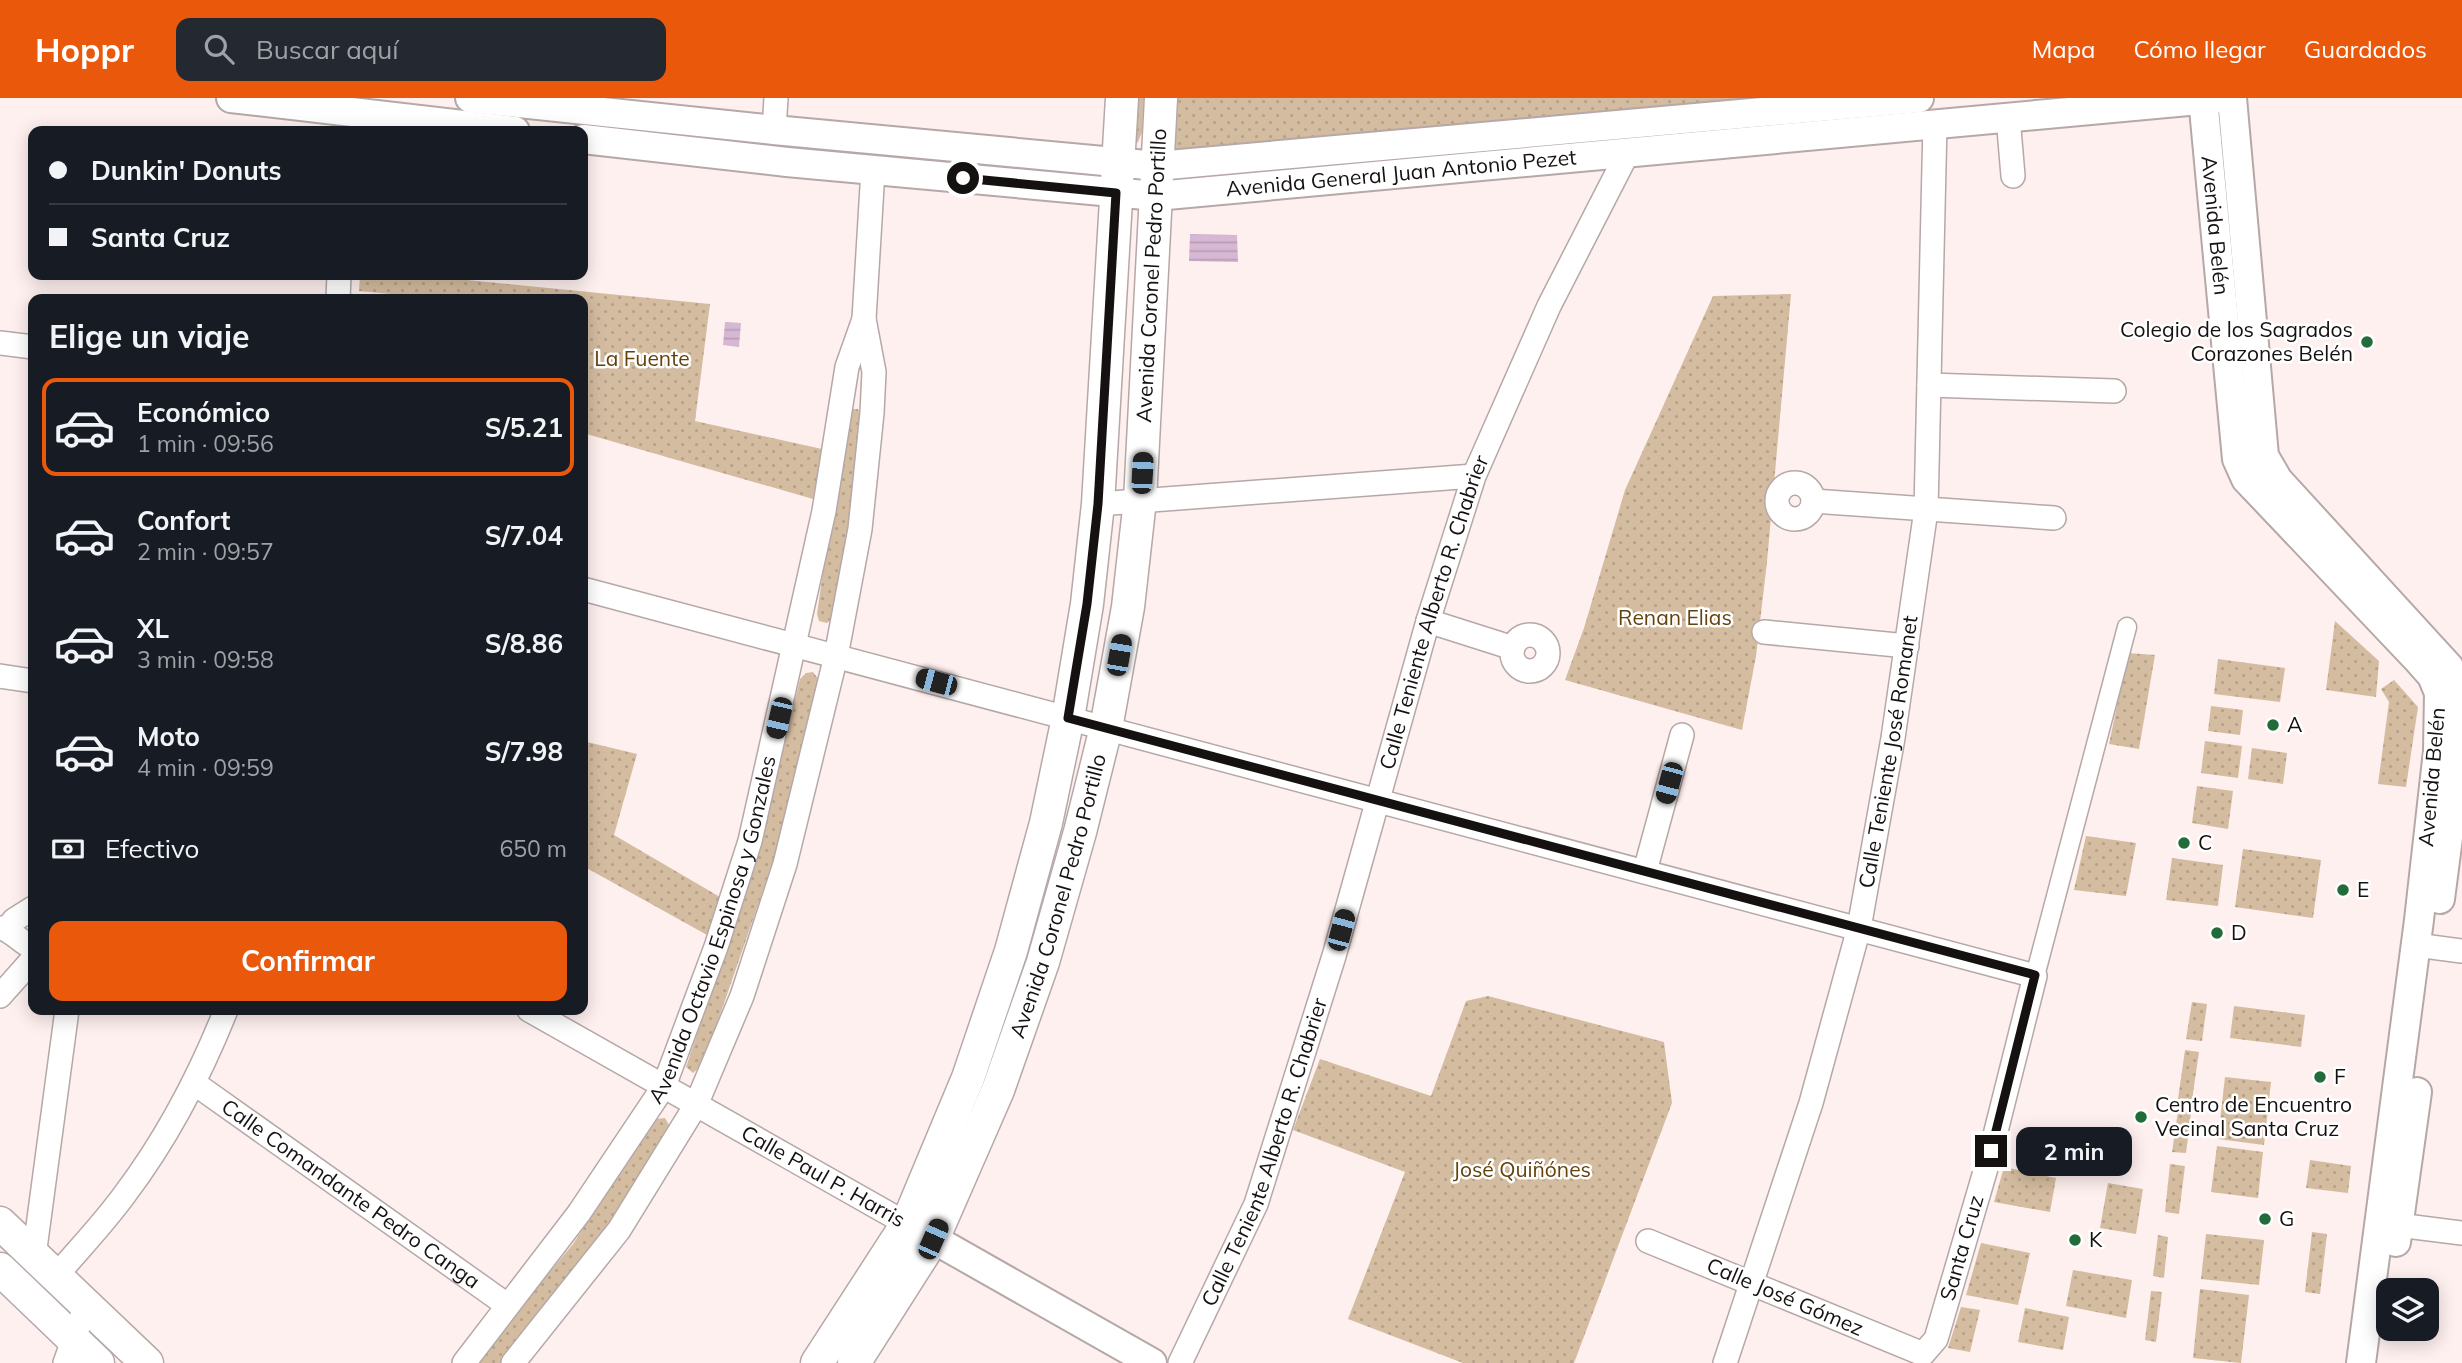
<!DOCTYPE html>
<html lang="es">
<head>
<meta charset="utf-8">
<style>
	body { margin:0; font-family:Mulish,sans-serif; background:#242831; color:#f1f3f6; height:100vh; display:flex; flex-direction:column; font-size:26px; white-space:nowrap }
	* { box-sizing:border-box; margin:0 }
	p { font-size:23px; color:#9ea1a6 }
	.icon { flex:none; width:38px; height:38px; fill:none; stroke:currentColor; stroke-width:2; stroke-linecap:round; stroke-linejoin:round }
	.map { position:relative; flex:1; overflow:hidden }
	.side { position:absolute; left:28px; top:196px; width:560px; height:721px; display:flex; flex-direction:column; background:#171b24; border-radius:14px; box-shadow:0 4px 18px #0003 }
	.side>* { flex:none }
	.hud { position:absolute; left:28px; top:28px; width:560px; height:154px; border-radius:14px; box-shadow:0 4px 18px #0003; display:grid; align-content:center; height:154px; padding:0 21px; background:#171b24 }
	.buttons { position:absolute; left:2376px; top:1180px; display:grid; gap:14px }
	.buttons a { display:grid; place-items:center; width:63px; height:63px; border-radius:14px; background:#171b24; box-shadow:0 4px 18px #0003; font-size:35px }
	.end { position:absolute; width:32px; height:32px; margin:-16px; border:9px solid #151111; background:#fff; box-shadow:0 0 0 4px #fff }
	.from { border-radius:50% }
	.bubble { position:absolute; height:49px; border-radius:14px; background:#171b24; box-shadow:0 4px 18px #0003; font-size:23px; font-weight:700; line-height:49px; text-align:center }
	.car { position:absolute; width:21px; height:42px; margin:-21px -10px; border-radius:9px; box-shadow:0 0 5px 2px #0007; background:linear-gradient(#222 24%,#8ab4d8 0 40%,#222 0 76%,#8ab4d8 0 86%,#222 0) }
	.hud b { display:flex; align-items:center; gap:24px; height:66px; font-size:26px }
	.hud b+b { border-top:2px solid #363941 }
	.hud i { width:18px; height:18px; background:#f1f3f6 }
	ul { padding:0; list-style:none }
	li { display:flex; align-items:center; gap:21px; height:98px; margin:0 14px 10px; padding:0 7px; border:4px solid transparent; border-radius:14px }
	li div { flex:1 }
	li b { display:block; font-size:26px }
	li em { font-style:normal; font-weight:700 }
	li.current { border-color:#ea580c }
	li>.icon { width:63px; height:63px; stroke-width:1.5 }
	h2 { padding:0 21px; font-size:32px; line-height:84px }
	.pay { display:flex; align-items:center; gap:18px; height:77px; padding:0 21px; font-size:26px }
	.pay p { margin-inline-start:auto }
	.button { display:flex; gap:14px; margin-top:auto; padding:14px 21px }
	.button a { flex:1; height:80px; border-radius:14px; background:#ea580c; color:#fff; font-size:28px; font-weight:700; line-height:80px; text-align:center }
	header { display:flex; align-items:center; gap:42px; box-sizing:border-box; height:98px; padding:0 35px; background:#ea580c; color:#fff }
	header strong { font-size:33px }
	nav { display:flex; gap:38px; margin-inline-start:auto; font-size:24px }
	.search { width:490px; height:63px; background:#242831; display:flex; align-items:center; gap:18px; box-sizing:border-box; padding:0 24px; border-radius:14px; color:#9ea1a6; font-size:26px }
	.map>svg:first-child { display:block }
	.green { fill:url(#green-dots) }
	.water { fill:url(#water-rules) }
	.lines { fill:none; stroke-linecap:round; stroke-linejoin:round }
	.pedestrian-casing { stroke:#b5a8a7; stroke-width:21 }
	.minor-casing { stroke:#b5a8a7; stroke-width:26 }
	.tertiary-casing { stroke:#b5a8a7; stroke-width:32 }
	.secondary-casing { stroke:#b5a8a7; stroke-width:35 }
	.pedestrian { stroke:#fff; stroke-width:18 }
	.minor { stroke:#fff; stroke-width:23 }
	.tertiary { stroke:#fff; stroke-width:28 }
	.secondary { stroke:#fff; stroke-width:32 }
	.route { stroke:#151111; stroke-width:9 }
	.poi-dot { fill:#216c3a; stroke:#fff; stroke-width:2.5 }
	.labels { text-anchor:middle; stroke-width:5; stroke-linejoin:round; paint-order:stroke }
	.street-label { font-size:21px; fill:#151111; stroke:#fff }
	.poi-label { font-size:21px; fill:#151111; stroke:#fff; text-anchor:start }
	.park-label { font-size:21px; fill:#64420b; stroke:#fff }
</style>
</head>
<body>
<header>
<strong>Hoppr</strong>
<div class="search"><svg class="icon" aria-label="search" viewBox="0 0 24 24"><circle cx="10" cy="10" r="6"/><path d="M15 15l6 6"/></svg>Buscar aquí</div>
<nav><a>Mapa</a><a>Cómo llegar</a><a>Guardados</a></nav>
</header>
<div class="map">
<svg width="2462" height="1265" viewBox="0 0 2462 1265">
	<defs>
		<pattern id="green-dots" width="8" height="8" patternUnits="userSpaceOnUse" patternTransform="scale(1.75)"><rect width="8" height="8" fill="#d4bca0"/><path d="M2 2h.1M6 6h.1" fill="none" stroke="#b5a189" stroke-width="1.8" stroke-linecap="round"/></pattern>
		<pattern id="water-rules" width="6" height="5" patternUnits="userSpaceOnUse" patternTransform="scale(1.75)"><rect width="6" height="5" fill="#d7b8d4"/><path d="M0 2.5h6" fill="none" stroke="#b89db5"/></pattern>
	</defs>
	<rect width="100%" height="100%" fill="#fef0ef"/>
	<path class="green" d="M1129,0H1144L1142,34L1138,44L1132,48Z
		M1170,0H1746L1182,59L1167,50Z
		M360,177H417L710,206L695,323L822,351L813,401L583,335V201H444L359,193Z
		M1791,196L1767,464L1756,558L1742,632L1565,582L1584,530L1625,392L1713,198Z
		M850,311H858L862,321L836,517L827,525L819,523L817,516L845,320Z
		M2335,523L2379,563L2376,599L2326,592Z
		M2128,555L2155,557L2139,651L2109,646Z
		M2218,561L2285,570L2280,604L2214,596Z
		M813,574L819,582L775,758L703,966L693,975L686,969L758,754L800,581L806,575Z
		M2394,582L2418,609L2406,689L2378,686L2389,604L2381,591Z
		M2211,608L2243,612L2240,637L2208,633Z
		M583,643L637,656L614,737L720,799L707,837L583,768Z
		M2205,643L2242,648L2238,680L2201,675Z
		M2252,650L2287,655L2283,686L2248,681Z
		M2197,688L2233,693L2228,731L2192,725Z
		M2086,738L2136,745L2126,798L2074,792Z
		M2243,751L2321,762L2313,820L2235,809Z
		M2172,760L2223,767L2218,808L2166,802Z
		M1488,898L1664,944L1672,1005L1574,1265H1463L1348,1221L1405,1074L1293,1032L1320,961L1431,998L1466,903Z
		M2192,904L2207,906L2202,943L2186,941Z
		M2234,908L2305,917L2301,949L2230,940Z
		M2185,952L2199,954L2192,1002L2178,1001Z
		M2225,979L2271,984L2264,1047L2218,1041Z
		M2178,1013L2191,1015L2186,1055L2172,1054Z
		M665,1020L669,1027L662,1050L586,1168L502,1265H474L573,1146L656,1021Z
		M2217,1048L2263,1054L2258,1100L2211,1094Z
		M2310,1062L2351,1068L2348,1095L2306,1090Z
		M2170,1066L2185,1068L2179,1116L2165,1114Z
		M2004,1069L2056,1080L2050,1114L1994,1104Z
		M2108,1085L2143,1091L2136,1136L2100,1130Z
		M2312,1134L2327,1136L2320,1196L2305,1194Z
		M2206,1136L2264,1142L2259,1187L2201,1181Z
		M2158,1137L2168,1139L2164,1180L2153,1178Z
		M1981,1145L2030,1155L2018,1207L1966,1197Z
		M2073,1172L2132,1182L2126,1220L2066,1208Z
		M2200,1191L2249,1197L2241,1265L2193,1260Z
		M2151,1193L2162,1194L2156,1244L2145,1242Z
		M1961,1209L1980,1212L1970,1254L1948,1250Z
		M2025,1210L2069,1219L2063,1252L2018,1244Z"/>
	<path class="water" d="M1190,136L1237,137L1238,164L1189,163Z
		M725,224L741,225L739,249L723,247Z"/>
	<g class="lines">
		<g class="pedestrian-casing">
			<path id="pedestrian" d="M2035,878L2127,529"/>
		</g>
		<g class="minor-casing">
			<g id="minor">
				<path d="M2008,19L2013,78"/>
				<path d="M774,32L776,0"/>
				<path d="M338,201L339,177"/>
				<path d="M0,245L33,249"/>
				<path d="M1929,287L2114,293"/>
				<circle cx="1795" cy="403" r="18"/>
				<path d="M1813,403L2054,420"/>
				<path d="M1098,406L1474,378"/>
				<path d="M583,491L2035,878L1991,1053L1936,1241L1923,1256L1648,1143"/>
				<path d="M1428,523L1513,550"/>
				<path d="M1764,534L1907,548"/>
				<circle cx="1530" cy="555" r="18"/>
				<path d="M0,578L33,583"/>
				<path d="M1645,773L1682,637"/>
				<path d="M0,830C10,831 22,845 33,850"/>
				<path d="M7,831L14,822L33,810"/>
				<path d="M2416,847L2462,853"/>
				<path d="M0,898L33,861"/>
				<path id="s1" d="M529,912L907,1126"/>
				<path id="s2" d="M194,985L507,1207"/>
				<path d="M2382,1125L2462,1135"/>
				<path d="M34,1158L67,912"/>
				<path d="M56,1178C79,1151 104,1125 125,1096C168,1039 200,977 226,912"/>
				<path d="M65,1265L86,1207"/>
				<path id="s3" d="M464,1265L579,1115L664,988L716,849L750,743L824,413L847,269L864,221L873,72"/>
				<path d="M513,1265L619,1132L696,1007L742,898L785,766L836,558L860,431L872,315L874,274L864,221"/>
				<path id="s4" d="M1180,1265L1256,1106L1334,858L1428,523L1474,378L1549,208L1628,54"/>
				<path id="s5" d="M1725,1265L1811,1005L1859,830L1893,640L1926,412L1935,25"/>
			</g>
		</g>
		<g class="tertiary-casing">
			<g id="tertiary">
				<path d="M231,0L515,33"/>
				<path d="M470,0L774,32L1157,68L1919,0"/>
				<path id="s6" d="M2203,0L2237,361L2246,381L2417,561L2432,578L2439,595L2438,653L2419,822L2361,1265"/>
				<path d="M2232,0L2264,358L2278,382L2449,569L2459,591L2462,615L2459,655L2440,801"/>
				<path id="s7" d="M583,41L787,64L1156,98L2221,0"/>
				<path d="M914,1130L1152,1265"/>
				<path d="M2396,1144L2417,994"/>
			</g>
		</g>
		<g class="secondary-casing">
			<g id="secondary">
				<path d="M0,1125L147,1265"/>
				<path d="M0,1171L98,1265"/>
				<path d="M817,1265L907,1126L968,980L1011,853L1046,725L1068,620L1087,506L1098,406L1122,0"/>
				<path id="s8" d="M854,1265L933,1141L998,992L1043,864L1080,734L1106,630L1128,509L1140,402L1161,0"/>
			</g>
		</g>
		<use href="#pedestrian" class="pedestrian"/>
		<use href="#minor" class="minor"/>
		<use href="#tertiary" class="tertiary"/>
		<use href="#secondary" class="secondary"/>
	</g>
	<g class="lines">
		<path class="route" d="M963,80L1116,95L1098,406L1087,506L1068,620L2035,877L1991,1053"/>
	</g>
	<g class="poi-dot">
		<circle cx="2367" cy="244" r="7"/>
		<circle cx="2273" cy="627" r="7"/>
		<circle cx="2184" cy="745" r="7"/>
		<circle cx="2343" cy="792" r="7"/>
		<circle cx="2217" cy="835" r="7"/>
		<circle cx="2320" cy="979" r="7"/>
		<circle cx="2141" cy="1019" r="7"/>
		<circle cx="2265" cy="1121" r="7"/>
		<circle cx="2075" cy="1142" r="7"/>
	</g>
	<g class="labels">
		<g class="street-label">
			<text dy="7" stroke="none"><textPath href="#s7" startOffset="822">Avenida General Juan Antonio Pezet</textPath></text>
			<text dy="7" stroke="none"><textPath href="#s6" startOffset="128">Avenida Belén</textPath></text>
			<text dy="7" stroke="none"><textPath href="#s8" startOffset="1143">Avenida Coronel Pedro Portillo</textPath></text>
			<text dy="7" stroke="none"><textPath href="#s4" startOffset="794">Calle Teniente Alberto R. Chabrier</textPath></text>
			<text dy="7" stroke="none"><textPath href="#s5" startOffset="634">Calle Teniente José Romanet</textPath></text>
			<text transform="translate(2432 679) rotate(-85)" y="7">Avenida Belén</text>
			<text dy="7" stroke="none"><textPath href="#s8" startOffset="513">Avenida Coronel Pedro Portillo</textPath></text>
			<text dy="7" stroke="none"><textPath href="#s3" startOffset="506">Avenida Octavio Espinosa y Gonzales</textPath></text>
			<text dy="7" stroke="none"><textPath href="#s4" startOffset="228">Calle Teniente Alberto R. Chabrier</textPath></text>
			<text dy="7" stroke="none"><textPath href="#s1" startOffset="338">Calle Paul P. Harris</textPath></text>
			<text dy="7" stroke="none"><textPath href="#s2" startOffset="192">Calle Comandante Pedro Canga</textPath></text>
			<text transform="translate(1962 1150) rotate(-74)" y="7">Santa Cruz</text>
			<text transform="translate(1785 1199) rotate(23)" y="7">Calle José Gómez</text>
		</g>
		<g class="poi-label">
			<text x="2353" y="239" text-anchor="end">Colegio de los Sagrados<tspan x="2353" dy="24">Corazones Belén</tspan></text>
			<text x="2287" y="634">A</text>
			<text x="2198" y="752">C</text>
			<text x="2357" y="799">E</text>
			<text x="2231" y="842">D</text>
			<text x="2334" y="986">F</text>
			<text x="2155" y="1014">Centro de Encuentro<tspan x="2155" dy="24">Vecinal Santa Cruz</tspan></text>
			<text x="2279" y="1128">G</text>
			<text x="2089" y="1149">K</text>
		</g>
		<g class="park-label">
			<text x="642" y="268">La Fuente</text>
			<text x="1675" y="527">Renan Elias</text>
			<text x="1522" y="1079">José Quiñónes</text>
		</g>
	</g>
</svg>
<div class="buttons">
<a><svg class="icon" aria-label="layers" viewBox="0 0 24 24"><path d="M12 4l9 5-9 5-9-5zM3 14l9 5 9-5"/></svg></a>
</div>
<i class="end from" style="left:963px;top:80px"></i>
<i class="end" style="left:1991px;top:1053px"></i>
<div class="bubble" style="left:2016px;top:1029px;width:116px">2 min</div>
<i class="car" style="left:1142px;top:375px;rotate:3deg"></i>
<i class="car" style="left:1119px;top:557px;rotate:10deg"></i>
<i class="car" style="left:936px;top:584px;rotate:285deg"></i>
<i class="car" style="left:779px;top:620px;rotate:193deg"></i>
<i class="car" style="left:1669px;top:685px;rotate:195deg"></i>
<i class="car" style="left:1341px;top:832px;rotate:15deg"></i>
<i class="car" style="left:933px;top:1141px;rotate:24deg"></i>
<div class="hud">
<b><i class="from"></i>Dunkin' Donuts</b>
<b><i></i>Santa Cruz</b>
</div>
<section class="side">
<h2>Elige un viaje</h2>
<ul>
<li class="current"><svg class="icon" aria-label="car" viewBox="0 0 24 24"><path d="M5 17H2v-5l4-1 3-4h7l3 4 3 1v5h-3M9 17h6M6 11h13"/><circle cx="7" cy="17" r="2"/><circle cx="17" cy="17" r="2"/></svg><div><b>Económico</b><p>1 min · 09:56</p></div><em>S/5.21</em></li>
<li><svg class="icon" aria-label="car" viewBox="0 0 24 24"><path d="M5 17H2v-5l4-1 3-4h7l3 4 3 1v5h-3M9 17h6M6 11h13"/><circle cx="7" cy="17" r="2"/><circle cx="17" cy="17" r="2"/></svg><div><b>Confort</b><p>2 min · 09:57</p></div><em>S/7.04</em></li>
<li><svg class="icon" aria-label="car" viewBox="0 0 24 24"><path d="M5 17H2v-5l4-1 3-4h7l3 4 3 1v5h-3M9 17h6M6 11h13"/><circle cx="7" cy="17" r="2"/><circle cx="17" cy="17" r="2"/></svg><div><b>XL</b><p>3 min · 09:58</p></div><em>S/8.86</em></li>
<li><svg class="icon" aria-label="car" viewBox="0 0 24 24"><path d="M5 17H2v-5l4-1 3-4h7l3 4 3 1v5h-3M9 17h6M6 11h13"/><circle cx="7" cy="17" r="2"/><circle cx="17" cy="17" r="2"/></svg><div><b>Moto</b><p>4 min · 09:59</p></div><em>S/7.98</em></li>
</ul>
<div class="pay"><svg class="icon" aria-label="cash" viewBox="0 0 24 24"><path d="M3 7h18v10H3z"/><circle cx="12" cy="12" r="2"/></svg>Efectivo<p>650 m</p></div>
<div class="button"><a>Confirmar</a></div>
</section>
</div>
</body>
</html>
